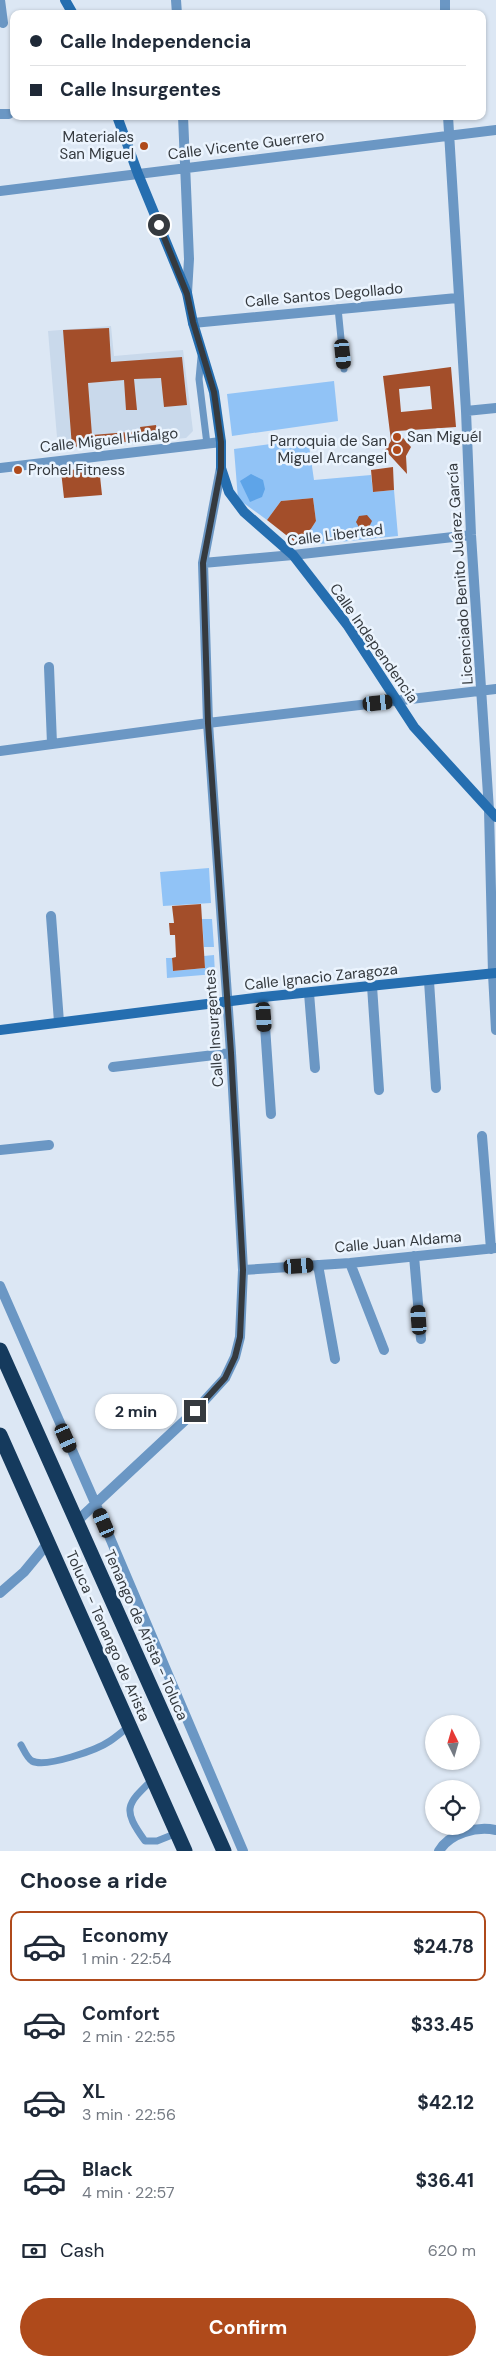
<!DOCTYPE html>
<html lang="en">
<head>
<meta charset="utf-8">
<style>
	body { margin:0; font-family:"DM Sans",sans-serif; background:#f6f6f7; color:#1f2937; height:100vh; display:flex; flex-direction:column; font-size:19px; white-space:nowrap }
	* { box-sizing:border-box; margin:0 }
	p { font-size:16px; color:#747a83 }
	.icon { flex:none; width:28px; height:28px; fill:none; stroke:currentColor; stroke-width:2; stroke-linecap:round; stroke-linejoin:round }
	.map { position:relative; height:1851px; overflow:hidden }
	.drawer { display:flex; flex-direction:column; background:#fff; flex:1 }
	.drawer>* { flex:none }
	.banner { position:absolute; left:10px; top:10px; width:476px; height:110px; border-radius:10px; box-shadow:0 1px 4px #0004; display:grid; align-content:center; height:110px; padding:0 20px; background:#fff }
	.needle { width:32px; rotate:355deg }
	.tools { position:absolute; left:425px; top:1715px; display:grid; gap:10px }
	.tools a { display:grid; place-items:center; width:55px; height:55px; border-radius:50%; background:#fff; box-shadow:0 1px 4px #0004; font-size:25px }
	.end { position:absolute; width:22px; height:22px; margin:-11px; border:6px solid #353a3f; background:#fff; box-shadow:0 0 0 2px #fff }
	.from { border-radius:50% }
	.bubble { position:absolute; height:35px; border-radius:18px; background:#fff; box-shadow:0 1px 4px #0004; font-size:16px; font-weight:700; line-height:35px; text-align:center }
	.car { position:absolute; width:15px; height:30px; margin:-15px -8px; border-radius:6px; box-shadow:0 0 4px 1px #0007; background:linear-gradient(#222 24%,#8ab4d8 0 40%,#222 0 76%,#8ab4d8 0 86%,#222 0) }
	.banner b { display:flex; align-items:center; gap:18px; height:48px; font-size:19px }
	.banner b+b { border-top:1px solid #e0e1e3 }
	.banner i { width:12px; height:12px; background:#1f2937 }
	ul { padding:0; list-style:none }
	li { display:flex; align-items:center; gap:15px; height:70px; margin:0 10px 8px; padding:0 10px; border:2px solid transparent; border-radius:10px }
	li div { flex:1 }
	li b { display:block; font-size:19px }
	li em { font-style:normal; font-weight:700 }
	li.selected { border-color:#af4a1b }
	li>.icon { width:45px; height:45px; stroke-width:1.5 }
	h2 { padding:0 20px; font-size:22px; line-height:60px }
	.pay { display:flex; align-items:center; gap:12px; height:55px; padding:0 20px; font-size:19px }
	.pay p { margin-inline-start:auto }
	.action { display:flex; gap:10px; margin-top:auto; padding:10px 20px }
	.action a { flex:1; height:58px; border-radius:30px; background:#af4a1b; color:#fff; font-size:20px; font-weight:700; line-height:58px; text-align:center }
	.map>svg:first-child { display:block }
	.built { fill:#c9d9eb }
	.green { fill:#91c3f6 }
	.water { fill:#5ea4e8 }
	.building { fill:#a34e2a; fill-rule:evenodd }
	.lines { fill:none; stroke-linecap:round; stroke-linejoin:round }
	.lane { stroke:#6b97c4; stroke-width:7 }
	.street { stroke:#6b97c4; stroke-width:10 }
	.secondary { stroke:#256eb0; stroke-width:10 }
	.highway { stroke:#153a5d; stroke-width:15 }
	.route { stroke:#353a3f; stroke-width:6 }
	.poi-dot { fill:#af4a1b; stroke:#ebf4fe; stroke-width:2 }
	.labels { text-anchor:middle; stroke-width:5; stroke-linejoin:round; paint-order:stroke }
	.poi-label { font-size:15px; fill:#353a3f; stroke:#ebf4fe; text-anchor:end }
	.street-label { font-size:15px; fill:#353a3f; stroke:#ebf4fe }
</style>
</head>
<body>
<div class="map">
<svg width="496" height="1851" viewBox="0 0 496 1851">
	<rect width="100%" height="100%" fill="#dce7f4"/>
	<path class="built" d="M111,326L114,356L183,350L193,431L186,438L58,449L48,331Z"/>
	<path class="green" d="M334,381L338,421L232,436L227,394Z
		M308,439L314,480L371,475L373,492L394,490L398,536L300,546L316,521L313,498L281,501L267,520L238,499L234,449Z
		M209,868L211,903L163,906L160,872Z
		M202,919H212L214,947H204Z
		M214,955L215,974L167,978L166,958H172L173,971L205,968L204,956Z"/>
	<path class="water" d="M251,474L263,480L265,489L262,497L250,502L240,481Z"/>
	<path class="building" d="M109,328L111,362L182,357L187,405L164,407L161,378L134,379L137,410H126L124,380L88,383L92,435L141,431L140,427L156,425L158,439L72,447L63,330Z
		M451,367L456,427L397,431L411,447L406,456L407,474L385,450L391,441L383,376ZM430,386L432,409L401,412L399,389Z
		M99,467L102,495L64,498L61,471Z
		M393,467L394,490L373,492L371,470Z
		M313,498L316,521L300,546L267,520L281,501Z
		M367,515L372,521L368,529H360L356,522L359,516Z
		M201,904L205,968L173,971L172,958L176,957L175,935H170L169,923H174L172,906Z"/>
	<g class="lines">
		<path class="lane" d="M338,308L344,369
			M201,357L199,379L207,444
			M21,1745C24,1750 27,1758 32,1761C46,1768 97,1750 110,1741C116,1737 122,1732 128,1727
			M152,1780C126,1805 122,1809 145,1841H157L177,1833"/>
		<path class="street" d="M0,0L3,23
			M176,0L177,14
			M445,0V14
			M0,114H9
			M183,116L189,259L187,293
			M448,116L466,411L471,535L489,810L493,974L496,1030
			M0,191L496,130
			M193,323L457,298
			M466,411L496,408
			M0,468L221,442
			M203,563L293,555L471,535
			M49,667L52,744
			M0,751L208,723L496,689
			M51,916L59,1022
			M429,981L436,1088
			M372,986L379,1090
			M309,993L315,1068
			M263,997L271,1114
			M113,1067L231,1053
			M482,1136L491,1249
			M0,1150L49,1145
			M414,1256L421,1339
			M350,1263L384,1350
			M318,1265L335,1359
			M243,1270L350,1263L496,1248
			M0,1286L96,1505L243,1851
			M76,1522L195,1411L225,1378L235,1357L240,1337L243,1270L231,1053L208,723L203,563L221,468
			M0,1593L24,1572L48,1543
			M439,1851C450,1833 476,1826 496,1830"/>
		<path class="secondary" d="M65,0L73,14
			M117,116L138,174L187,293L193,323L214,392L221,442V468L229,492L244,512L293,555L348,626L414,727L496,817
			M0,1030L263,997L496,973"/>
		<path class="highway" d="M0,1350L224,1851
			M0,1435L185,1851"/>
	</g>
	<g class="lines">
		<path class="route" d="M159,225L187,294L193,322L214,392L221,442V468L203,563L208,723L231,1053L243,1270L240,1337L235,1357L225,1378L195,1411"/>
	</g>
	<g class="poi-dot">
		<circle cx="144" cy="146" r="5"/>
		<circle cx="397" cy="437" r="5"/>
		<circle cx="397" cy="450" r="5"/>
		<circle cx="18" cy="470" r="5"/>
	</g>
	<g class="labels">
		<g class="poi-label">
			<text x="134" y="142">Materiales<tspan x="134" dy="17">San Miguel</tspan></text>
			<text x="407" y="442" text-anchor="start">San Miguél</text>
			<text x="387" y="446">Parroquia de San<tspan x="387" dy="17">Miguel Arcangel</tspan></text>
			<text x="28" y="475" text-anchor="start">Prohel Fitness</text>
		</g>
		<g class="street-label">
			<text transform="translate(246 145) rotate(-7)" y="5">Calle Vicente Guerrero</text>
			<text transform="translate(324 295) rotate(-5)" y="5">Calle Santos Degollado</text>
			<text transform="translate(109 440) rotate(-6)" y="5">Calle Miguel Hidalgo</text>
			<text transform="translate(335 535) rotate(-7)" y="5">Calle Libertad</text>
			<text transform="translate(460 574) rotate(-94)" y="5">Licenciado Benito Juárez García</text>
			<text transform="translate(374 643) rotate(55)" y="5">Calle Independencia</text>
			<text transform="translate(321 977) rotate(-6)" y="5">Calle Ignacio Zaragoza</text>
			<text transform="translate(214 1028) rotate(-94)" y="5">Calle Insurgentes</text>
			<text transform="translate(398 1242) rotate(-5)" y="5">Calle Juan Aldama</text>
			<text transform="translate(146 1635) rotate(66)" y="5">Tenango de Arista - Toluca</text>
			<text transform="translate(108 1636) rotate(66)" y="5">Toluca - Tenango de Arista</text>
		</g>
	</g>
</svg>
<div class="tools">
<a><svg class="needle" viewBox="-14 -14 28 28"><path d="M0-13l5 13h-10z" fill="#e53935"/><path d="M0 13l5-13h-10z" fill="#747a83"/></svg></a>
<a><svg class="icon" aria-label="locate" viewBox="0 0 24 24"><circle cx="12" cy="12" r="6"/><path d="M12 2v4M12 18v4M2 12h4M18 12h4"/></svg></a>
</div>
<i class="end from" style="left:159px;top:225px"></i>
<i class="end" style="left:195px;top:1411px"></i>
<div class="bubble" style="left:95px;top:1394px;width:82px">2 min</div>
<i class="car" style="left:343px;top:354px;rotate:174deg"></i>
<i class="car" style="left:378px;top:703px;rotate:84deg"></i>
<i class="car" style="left:264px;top:1017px;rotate:176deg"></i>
<i class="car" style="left:299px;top:1266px;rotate:86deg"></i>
<i class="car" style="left:419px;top:1320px;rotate:356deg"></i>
<i class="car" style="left:66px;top:1438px;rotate:156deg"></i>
<i class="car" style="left:104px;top:1523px;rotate:337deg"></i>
<div class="banner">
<b><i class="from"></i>Calle Independencia</b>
<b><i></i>Calle Insurgentes</b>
</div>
</div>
<section class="drawer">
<h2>Choose a ride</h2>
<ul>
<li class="selected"><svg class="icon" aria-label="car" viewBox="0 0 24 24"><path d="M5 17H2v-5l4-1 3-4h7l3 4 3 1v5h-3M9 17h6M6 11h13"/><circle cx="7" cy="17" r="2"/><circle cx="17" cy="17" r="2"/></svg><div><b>Economy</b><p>1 min · 22:54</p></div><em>$24.78</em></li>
<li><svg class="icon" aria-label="car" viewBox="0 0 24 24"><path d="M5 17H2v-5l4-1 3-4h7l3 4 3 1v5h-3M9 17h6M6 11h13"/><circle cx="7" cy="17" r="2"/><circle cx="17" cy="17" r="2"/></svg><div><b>Comfort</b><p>2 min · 22:55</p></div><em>$33.45</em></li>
<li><svg class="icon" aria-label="car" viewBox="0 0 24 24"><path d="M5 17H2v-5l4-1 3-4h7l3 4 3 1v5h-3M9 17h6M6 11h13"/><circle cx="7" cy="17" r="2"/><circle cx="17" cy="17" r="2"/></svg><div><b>XL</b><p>3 min · 22:56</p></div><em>$42.12</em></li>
<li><svg class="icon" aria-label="car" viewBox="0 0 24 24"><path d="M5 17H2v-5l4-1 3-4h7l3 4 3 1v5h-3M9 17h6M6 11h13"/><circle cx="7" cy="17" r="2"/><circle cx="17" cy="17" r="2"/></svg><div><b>Black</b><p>4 min · 22:57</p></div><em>$36.41</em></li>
</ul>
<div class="pay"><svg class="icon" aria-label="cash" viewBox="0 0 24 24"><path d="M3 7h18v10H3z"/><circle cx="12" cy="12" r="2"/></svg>Cash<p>620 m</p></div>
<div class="action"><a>Confirm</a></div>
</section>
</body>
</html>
